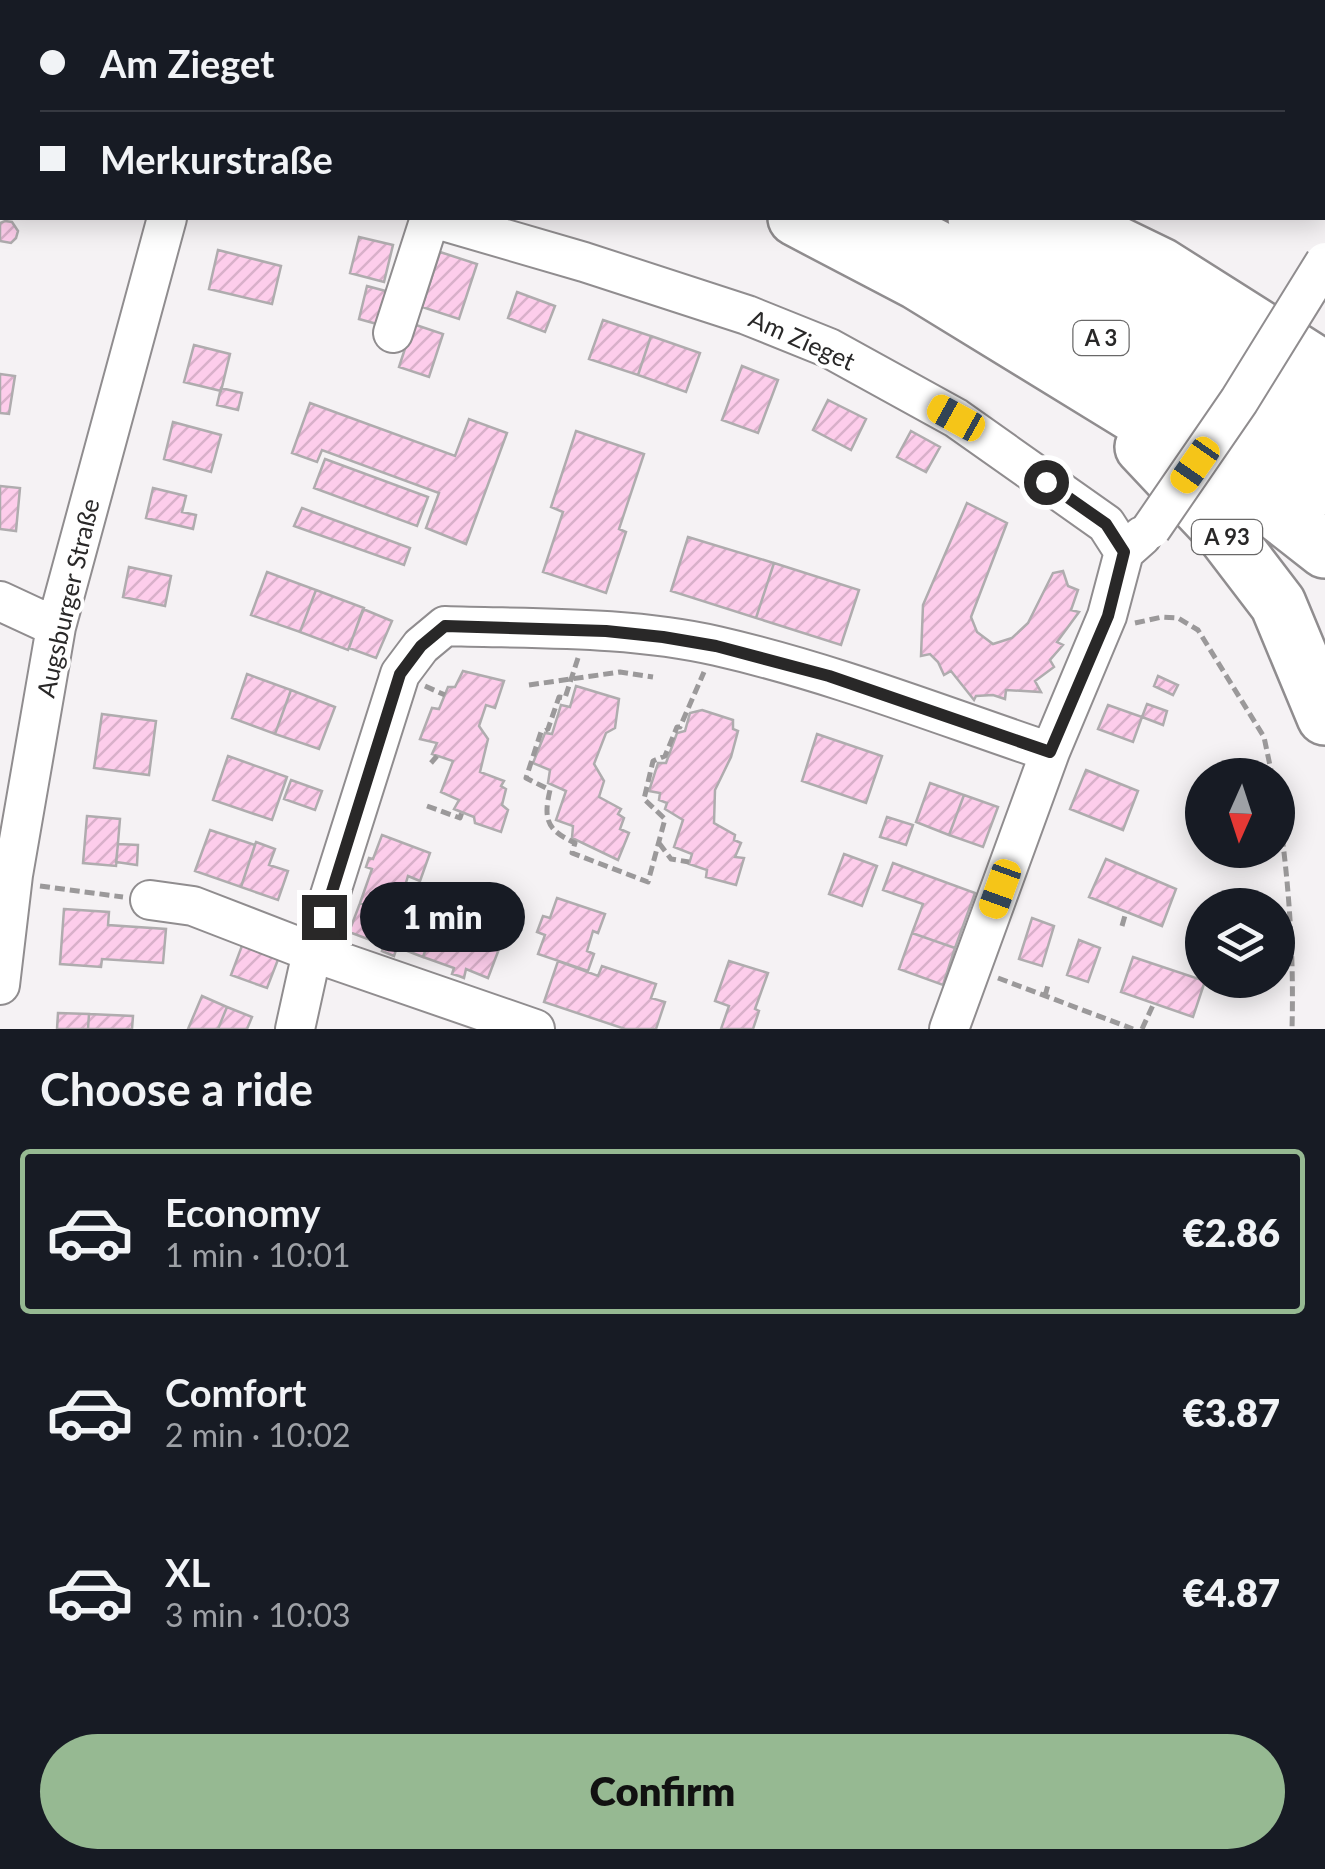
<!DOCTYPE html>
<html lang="en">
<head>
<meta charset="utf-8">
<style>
	body { margin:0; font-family:Lato,sans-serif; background:#20242c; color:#f1f3f6; height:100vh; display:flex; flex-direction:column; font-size:38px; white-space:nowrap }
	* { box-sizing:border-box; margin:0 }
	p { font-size:32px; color:#9ea1a6 }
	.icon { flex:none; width:55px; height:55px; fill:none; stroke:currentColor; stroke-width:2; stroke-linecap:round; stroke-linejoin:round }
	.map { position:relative; height:1029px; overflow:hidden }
	.panel { display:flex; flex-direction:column; background:#171b24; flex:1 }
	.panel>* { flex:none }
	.guide { position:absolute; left:0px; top:0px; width:1325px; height:220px; box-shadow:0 5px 25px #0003; display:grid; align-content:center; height:220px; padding:0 40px; background:#171b24 }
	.needle { width:65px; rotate:183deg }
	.fabs { position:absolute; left:1185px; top:758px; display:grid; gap:20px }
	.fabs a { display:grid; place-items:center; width:110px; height:110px; border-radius:50%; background:#171b24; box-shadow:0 5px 25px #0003; font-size:50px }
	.end { position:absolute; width:45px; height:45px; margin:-22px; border:12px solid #292828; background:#fff; box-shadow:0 0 0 5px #fff }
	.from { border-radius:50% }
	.bubble { position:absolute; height:70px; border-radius:35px; background:#171b24; box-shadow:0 5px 25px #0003; font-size:32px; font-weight:800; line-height:70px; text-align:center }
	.car { position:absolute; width:30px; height:60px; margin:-30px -15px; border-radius:12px; box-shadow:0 0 8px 2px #0007; background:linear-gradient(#f5c518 24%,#345 0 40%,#f5c518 0 76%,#345 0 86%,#f5c518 0) }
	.guide b { display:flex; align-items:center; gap:35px; height:95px; font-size:38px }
	.guide b+b { border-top:2px solid #363941 }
	.guide i { width:25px; height:25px; background:#f1f3f6 }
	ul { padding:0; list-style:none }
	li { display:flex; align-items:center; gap:30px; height:165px; margin:0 20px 15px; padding:0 20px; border:5px solid transparent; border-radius:10px }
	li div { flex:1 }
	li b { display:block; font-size:38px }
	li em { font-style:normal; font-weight:800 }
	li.on { border-color:#96b992 }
	li>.icon { width:90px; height:90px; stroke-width:1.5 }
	h2 { padding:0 40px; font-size:45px; line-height:120px }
	.button { display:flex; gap:20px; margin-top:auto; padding:20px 40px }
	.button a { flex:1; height:115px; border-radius:60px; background:#96b992; color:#111; font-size:40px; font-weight:800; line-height:115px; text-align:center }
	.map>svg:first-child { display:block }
	.building { fill:url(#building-hatch); stroke:#afacae; stroke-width:2.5 }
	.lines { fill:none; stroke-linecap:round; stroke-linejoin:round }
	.minor-casing { stroke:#908d8f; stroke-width:42 }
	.highway-casing { stroke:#908d8f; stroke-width:60 }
	.path { stroke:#9b999a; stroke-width:5; stroke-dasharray:10 5; stroke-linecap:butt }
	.minor { stroke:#fff; stroke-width:38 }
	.highway { stroke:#fff; stroke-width:55 }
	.minor-bridge-casing { stroke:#908d8f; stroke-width:42; stroke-linecap:butt }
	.minor-bridge { stroke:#fff; stroke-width:38 }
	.route { stroke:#292828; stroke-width:12 }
	.labels { text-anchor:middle; stroke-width:8; stroke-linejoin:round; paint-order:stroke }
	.shield { fill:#fff; stroke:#696868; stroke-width:2.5 }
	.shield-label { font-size:22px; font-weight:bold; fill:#292828 }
	.street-label { font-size:25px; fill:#292828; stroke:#fff }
</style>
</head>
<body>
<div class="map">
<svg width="1325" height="1029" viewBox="0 0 1325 1029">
	<defs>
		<pattern id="building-hatch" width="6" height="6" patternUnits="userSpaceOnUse" patternTransform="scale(2.5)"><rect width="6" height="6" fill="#fdcdeb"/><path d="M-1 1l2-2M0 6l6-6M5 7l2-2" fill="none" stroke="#d9b0ca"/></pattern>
	</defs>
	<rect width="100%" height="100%" fill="#f5f2f4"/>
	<path class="building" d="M5,221L12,222L18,231L16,238L11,243L0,241V223Z
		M359,237L393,245L384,282L350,273Z
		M218,250L281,266L272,304L209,289Z
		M440,252L477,264L459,319L422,307Z
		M367,286L393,293L384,326L359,319Z
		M517,292L555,306L545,332L508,318Z
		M603,320L651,336L638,375L589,359Z
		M413,324L443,334L429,377L399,367Z
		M651,336L700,353L686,392L638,375Z
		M194,345L230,354L221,391L184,382Z
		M742,366L778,380L758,433L722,420Z
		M0,374L15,376L9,414L0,413Z
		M221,388L242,393L238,410L217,405Z
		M828,400L866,419L851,450L813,430Z
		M310,403L455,456L469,419L507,433L466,544L426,528L439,493L322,450L317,462L292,453Z
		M173,422L221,435L211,472L164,459Z
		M576,431L644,454L619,529L626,532L606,593L543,572L563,512L551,507Z
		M911,431L940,447L926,472L897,457Z
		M325,459L428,497L417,526L314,488Z
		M0,486L20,488L16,531L0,529Z
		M153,488L186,496L182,512L196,515L193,529L146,518Z
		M967,503L1007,523L971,617L977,632L993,644L1012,638L1028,623L1053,573L1063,571L1068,586L1078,590L1071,610L1079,612L1057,642L1063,645L1050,660L1054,667L1035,681L1041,692L1006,690L1005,699L993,695L976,696L974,700L951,671L944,675L938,662L930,654L921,656L923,605Z
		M302,508L410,548L404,565L294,526Z
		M688,537L774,563L756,618L671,591Z
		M774,563L859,590L841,645L756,618Z
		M129,567L171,576L165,606L123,597Z
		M267,572L316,590L300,632L251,615Z
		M316,590L364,608L348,650L300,632Z
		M363,609L392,621L376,658L349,648Z
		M463,671L504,681L495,708L486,705L479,726L488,739L480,772L504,781L501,786L506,789L502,805L508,810L501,832L475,823L474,817L454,809L459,800L441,792L453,761L432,754L437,743L420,739L432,708L439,709L448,687H455Z
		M247,674L291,690L275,734L232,718Z
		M1158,676L1178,685L1173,695L1154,686Z
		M576,686L619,699L615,728L606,733L594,764L604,781L599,797L621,809L618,814L624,818L620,829L629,833L618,860L572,838L573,826L556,820L566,791L548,783L550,770L533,763L545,733L552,734L561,705L570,707Z
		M291,690L335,707L319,749L275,734Z
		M1147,704L1167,711L1163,725L1142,717Z
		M1108,705L1142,717L1133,742L1098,729Z
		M702,710L733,720V729L738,731L731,757L715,790L714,823L735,835L734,840L741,843L735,857L744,858L736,885L706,877L707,870L689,864L692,854L674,847L683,820L665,809L667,803L659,800L660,793L649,791L658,763H666L677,733L685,731L690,713Z
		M102,714L156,721L149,775L94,768Z
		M817,734L882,756L866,803L802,781Z
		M228,756L287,777L272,820L213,800Z
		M1086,770L1138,791L1123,830L1070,809Z
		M291,780L322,791L315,810L284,799Z
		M930,783L964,795L949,835L916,822Z
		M964,795L998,807L983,847L949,835Z
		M87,816L120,819L116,866L83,863Z
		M887,817L913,825L906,845L880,837Z
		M210,830L255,845L241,887L195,871Z
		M382,835L430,853L420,881L408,876L405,886L411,889L400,917L360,903L372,869L366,867L369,858L373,859Z
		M256,842L275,849L269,865L288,871L278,900L241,887Z
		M118,844L138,845L137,865L116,862Z
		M844,854L877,866L862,906L829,894Z
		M1106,859L1176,889L1162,926L1089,897Z
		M893,863L975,893L955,948L912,933L923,904L883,890Z
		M557,898L605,914L598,933L593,931L587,951L594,954L588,971L538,954L545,935L537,932L543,916L550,918Z
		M360,903L400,917L405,903L438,915L423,957L397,947L394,956L382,951L384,945L349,932Z
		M64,909L109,912L108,925L166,929L163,963L102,959L101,967L60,964Z
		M438,915L476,929L478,923L505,933L488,978L466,969L464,978L459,976L452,974L454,968L423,957Z
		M1032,918L1054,926L1042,966L1019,959Z
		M912,933L955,948L943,985L899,969Z
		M1079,940L1100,948L1088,982L1067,975Z
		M243,943L279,957L267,988L231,975Z
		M1133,957L1205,981L1193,1017L1121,992Z
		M558,961L598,976L602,966L656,984L651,998L665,1002L656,1029H625L544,1002Z
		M729,961L768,973L755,1009L759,1011L753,1029H721L729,1006L715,1001Z
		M202,996L227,1007L218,1029H188Z
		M227,1007L252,1017L247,1029H218Z
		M58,1013L89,1014L88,1029H57Z
		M89,1014L133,1016L132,1029H88Z"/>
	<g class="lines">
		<g class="minor-casing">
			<path id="minor" d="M228,2L229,0
				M433,218L584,262L747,315L829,348L956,418L1106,524L1124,552
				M393,333L430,218
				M0,601L56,627
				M150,900L193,906L312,952L535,1029
				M0,985L13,875L56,627L167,218
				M295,1029L312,952L400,674L421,646L445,626C536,629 629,626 717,646C831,672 940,715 1050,752
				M949,1029L1050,752L1107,616L1124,552L1142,536"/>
		</g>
		<g class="highway-casing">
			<path id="highway" d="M357,0L369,2
				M0,14L2,15
				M796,218L918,282L1161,431L1279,514L1325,550
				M976,218L1137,304L1240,363L1325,425
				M1062,218L1161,266L1325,370
				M873,222L930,245L1073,319L1302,469L1325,487
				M1143,447L1223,532L1278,604L1325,717"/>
		</g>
		<path class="path" d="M0,117H2
			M1135,623L1162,617L1178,618L1198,630L1264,737L1272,775
			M578,658L565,698L559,697L548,729L541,732L526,778L550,790C543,820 547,830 575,843L572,853L648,882L665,819L644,799L653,761L665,756L677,727H680L704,672
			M529,685L620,672L653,677
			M425,686L445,695
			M431,763L437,756
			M427,806L460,818L462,812
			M1278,807C1289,881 1294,954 1292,1029
			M659,843L671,859L689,862
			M40,886L123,897
			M1122,926L1126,912
			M998,978L1133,1029
			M1045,996L1048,985
			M1142,1029L1154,1003"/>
		<use href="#minor" class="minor"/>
		<use href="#highway" class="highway"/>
		<g class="minor-bridge-casing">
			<path id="minor-bridge" d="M1151,529L1239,401L1325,262"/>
		</g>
		<use href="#minor-bridge" class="minor-bridge"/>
	</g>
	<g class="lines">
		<path class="route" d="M324,917L400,674L421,646L445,626L606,631L663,637L716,646L829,676L1050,752L1108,616L1124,552L1106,524L1046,482"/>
	</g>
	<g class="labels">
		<g class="shield">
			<rect x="1073.5" y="321" width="55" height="34" rx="8"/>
			<rect x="1192" y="520" width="70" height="34" rx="8"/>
		</g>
		<g class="shield-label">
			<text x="1101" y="346">A 3</text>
			<text x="1227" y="545">A 93</text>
		</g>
		<g class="street-label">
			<text transform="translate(802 340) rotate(24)" y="9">Am Zieget</text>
			<text transform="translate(68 598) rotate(-77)" y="9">Augsburger Straße</text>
		</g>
	</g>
</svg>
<div class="fabs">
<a><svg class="needle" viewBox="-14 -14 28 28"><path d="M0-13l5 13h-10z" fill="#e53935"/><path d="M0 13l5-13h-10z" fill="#9ea1a6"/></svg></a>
<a><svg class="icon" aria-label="layers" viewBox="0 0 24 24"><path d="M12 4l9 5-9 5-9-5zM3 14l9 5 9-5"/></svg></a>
</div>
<i class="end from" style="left:1046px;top:482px"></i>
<i class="end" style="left:324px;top:917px"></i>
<div class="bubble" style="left:360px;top:882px;width:165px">1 min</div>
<i class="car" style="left:956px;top:418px;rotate:299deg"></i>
<i class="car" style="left:1195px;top:465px;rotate:215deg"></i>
<i class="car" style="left:1000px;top:889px;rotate:200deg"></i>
<div class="guide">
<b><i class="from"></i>Am Zieget</b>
<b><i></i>Merkurstraße</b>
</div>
</div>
<section class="panel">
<h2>Choose a ride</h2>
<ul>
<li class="on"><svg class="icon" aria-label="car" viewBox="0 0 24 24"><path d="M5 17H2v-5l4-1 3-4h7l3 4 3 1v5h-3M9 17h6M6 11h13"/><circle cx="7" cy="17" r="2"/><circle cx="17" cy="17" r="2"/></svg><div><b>Economy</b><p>1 min · 10:01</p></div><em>€2.86</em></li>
<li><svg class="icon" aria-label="car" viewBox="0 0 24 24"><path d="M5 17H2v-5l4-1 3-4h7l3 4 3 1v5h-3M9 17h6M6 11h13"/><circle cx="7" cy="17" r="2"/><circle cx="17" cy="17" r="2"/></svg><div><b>Comfort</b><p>2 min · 10:02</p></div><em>€3.87</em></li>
<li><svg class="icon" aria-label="car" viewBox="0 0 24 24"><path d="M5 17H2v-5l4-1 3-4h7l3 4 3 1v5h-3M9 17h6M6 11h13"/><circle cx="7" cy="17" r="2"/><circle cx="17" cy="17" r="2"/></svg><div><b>XL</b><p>3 min · 10:03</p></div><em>€4.87</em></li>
</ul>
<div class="button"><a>Confirm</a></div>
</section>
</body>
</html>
